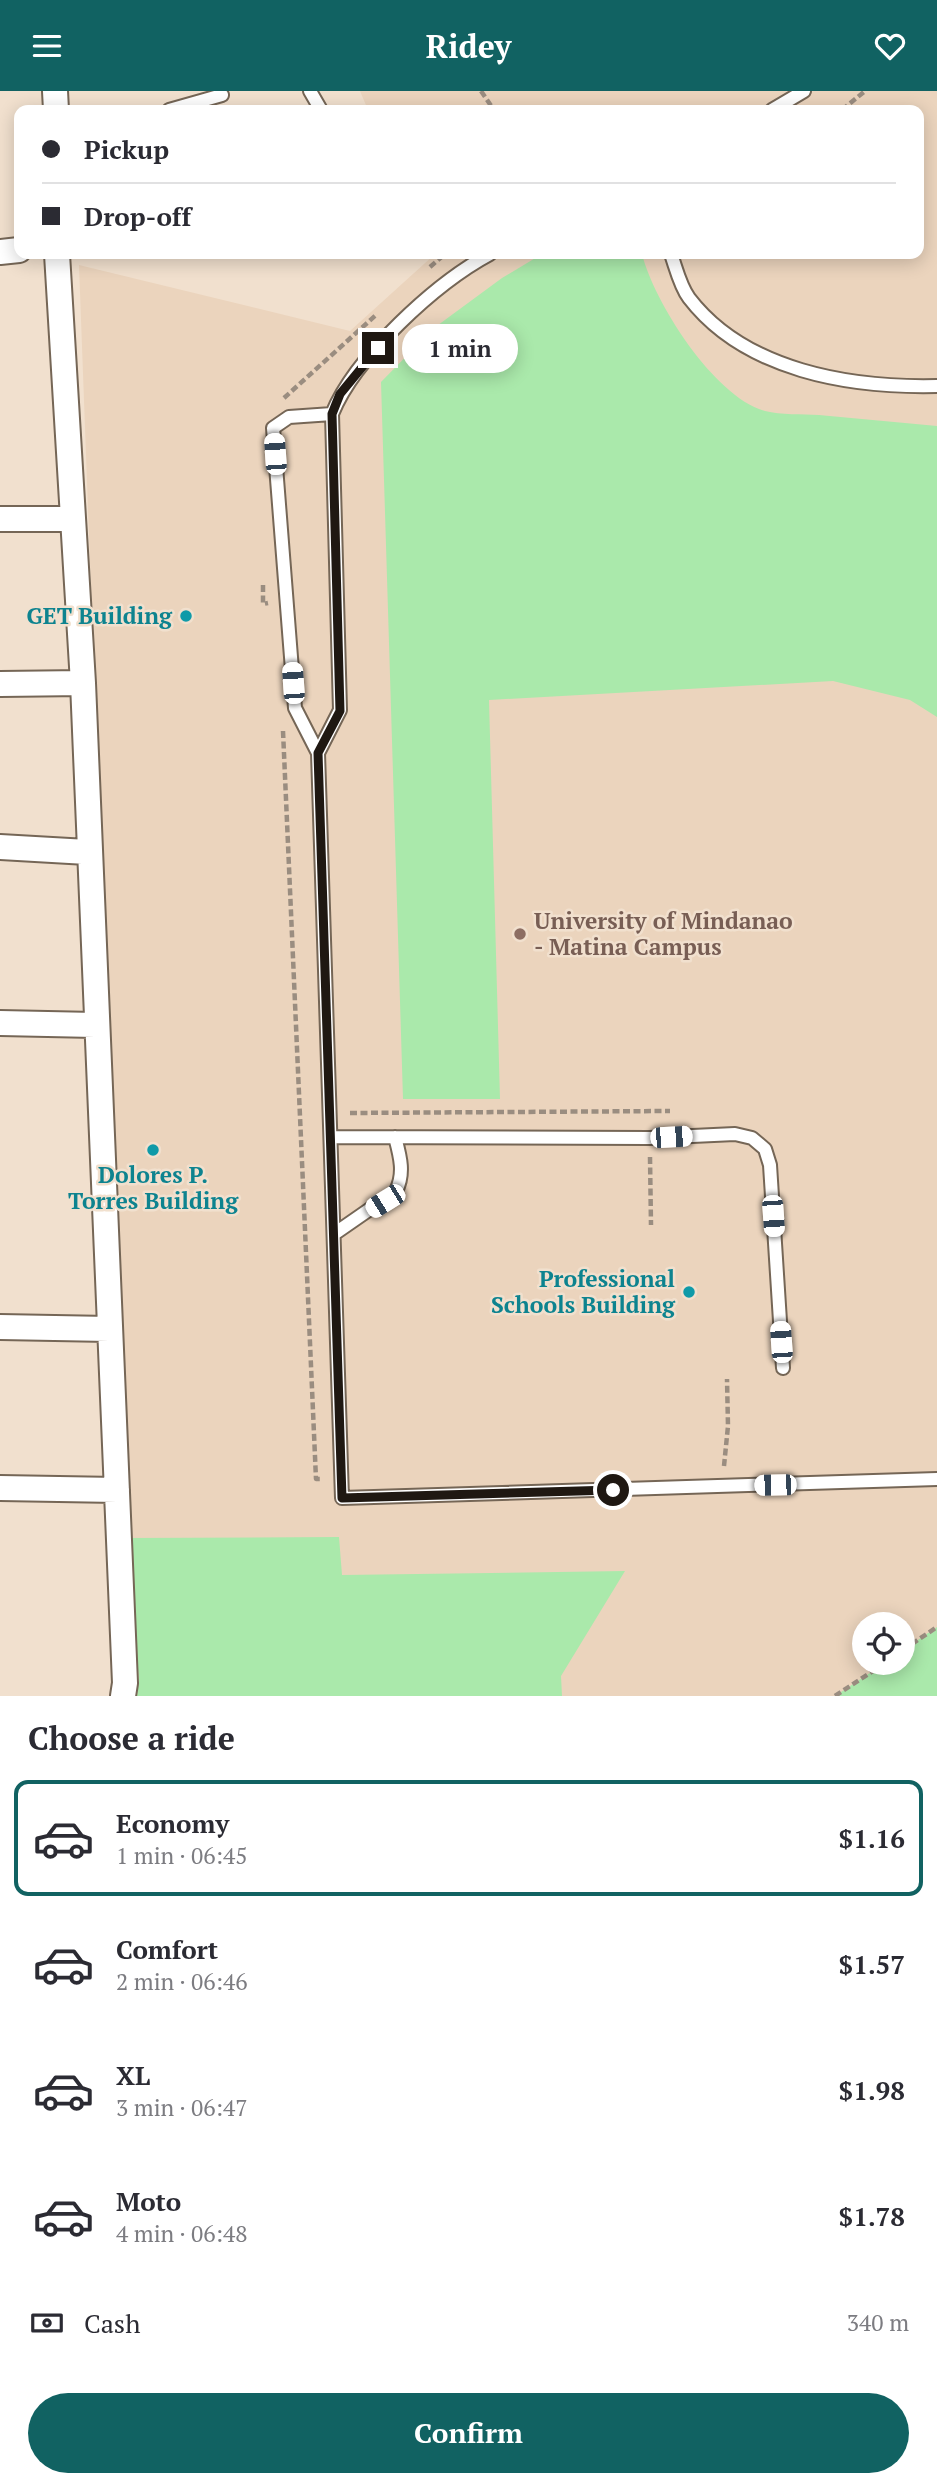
<!DOCTYPE html>
<html lang="en">
<head>
<meta charset="utf-8">
<style>
	body { margin:0; font-family:"PT Serif",serif; background:#f7f7f7; color:#2b2b33; height:100vh; display:flex; flex-direction:column; font-size:26px; white-space:nowrap }
	* { box-sizing:border-box; margin:0 }
	p { font-size:23px; color:#7c7c81 }
	.icon { flex:none; width:38px; height:38px; fill:none; stroke:currentColor; stroke-width:2; stroke-linecap:round; stroke-linejoin:round }
	.map { position:relative; height:1605px; overflow:hidden }
	.drawer { display:flex; flex-direction:column; background:#fff; flex:1 }
	.drawer>* { flex:none }
	.banner { position:absolute; left:14px; top:14px; width:910px; height:154px; border-radius:14px; box-shadow:0 4px 18px #0003; display:grid; align-content:center; height:154px; padding:0 28px; background:#fff }
	.controls { position:absolute; left:852px; top:1521px; display:grid; gap:14px }
	.controls a { display:grid; place-items:center; width:63px; height:63px; border-radius:50%; background:#fff; box-shadow:0 4px 18px #0003; font-size:35px }
	.end { position:absolute; width:32px; height:32px; margin:-16px; border:9px solid #1f1812; background:#fff; box-shadow:0 0 0 4px #fff }
	.from { border-radius:50% }
	.bubble { position:absolute; height:49px; border-radius:24px; background:#fff; box-shadow:0 4px 18px #0003; font-size:23px; font-weight:600; line-height:49px; text-align:center }
	.car { position:absolute; width:21px; height:42px; margin:-21px -10px; border-radius:9px; box-shadow:0 0 5px 2px #0007; background:linear-gradient(#fff 24%,#345 0 40%,#fff 0 76%,#345 0 86%,#fff 0) }
	.banner b { display:flex; align-items:center; gap:24px; height:66px; font-size:26px }
	.banner b+b { border-top:2px solid #e1e1e2 }
	.banner i { width:18px; height:18px; background:#2b2b33 }
	ul { padding:0; list-style:none }
	li { display:flex; align-items:center; gap:21px; height:116px; margin:0 14px 10px; padding:0 14px; border:4px solid transparent; border-radius:14px }
	li div { flex:1 }
	li b { display:block; font-size:26px }
	li em { font-style:normal; font-weight:600 }
	li.selected { border-color:#116262 }
	li>.icon { width:63px; height:63px; stroke-width:1.5 }
	h2 { padding:0 28px; font-size:32px; line-height:84px }
	.pay { display:flex; align-items:center; gap:18px; height:77px; padding:0 28px; font-size:26px }
	.pay p { margin-inline-start:auto }
	.button { display:flex; gap:14px; margin-top:auto; padding:14px 28px }
	.button a { flex:1; height:80px; border-radius:42px; background:#116262; color:#fff; font-size:28px; font-weight:600; line-height:80px; text-align:center }
	header { display:flex; justify-content:space-between; align-items:center; height:91px; padding:0 28px; background:#116262; color:#fff; font-size:32px; font-weight:600 }
	.map>svg:first-child { display:block }
	.built { fill:#ebd4bd; fill-rule:evenodd }
	.green { fill:#aae9ab }
	.lines { fill:none; stroke-linecap:round; stroke-linejoin:round }
	.service-casing { stroke:#756656; stroke-width:16 }
	.minor-casing { stroke:#756656; stroke-width:28 }
	.path { stroke:#9a8d80; stroke-width:4.5; stroke-dasharray:7 3.5; stroke-linecap:butt }
	.service { stroke:#fff; stroke-width:12 }
	.minor { stroke:#fff; stroke-width:24 }
	.route { stroke:#1f1812; stroke-width:9 }
	.culture-dot { fill:#0f9aa8; stroke:#f1e0ce; stroke-width:2.5 }
	.education-dot { fill:#8d6e63; stroke:#f1e0ce; stroke-width:2.5 }
	.labels { text-anchor:middle; stroke-width:5; stroke-linejoin:round; paint-order:stroke }
	.culture-label { font-size:23px; font-weight:bold; fill:#0d838f; stroke:#f1e0ce; text-anchor:end }
	.education-label { font-size:23px; font-weight:bold; fill:#785e54; stroke:#f1e0ce; text-anchor:start }
</style>
</head>
<body>
<header><svg class="icon" aria-label="menu" viewBox="0 0 24 24"><path d="M4 6h16M4 12h16M4 18h16"/></svg>Ridey<svg class="icon" aria-label="heart" viewBox="0 0 24 24"><path d="M12 20l-8-8c-3-5 5-10 8-4 3-6 11-1 8 4z"/></svg></header>
<div class="map">
<svg width="937" height="1605" viewBox="0 0 937 1605">
	<rect width="100%" height="100%" fill="#f1e0ce"/>
	<path class="built" d="M360,0H937V1605H137L139,1589L126,1447L79,174L350,240L435,163H919V19H368ZM864,1533H903V1572H864Z"/>
	<path class="green" d="M542,163H642C654,211 714,306 765,320C781,324 802,323 819,324C858,328 898,331 937,335V626L910,609L833,590L489,609L500,1008H403L381,291L434,237L502,187Z
		M339,1446L342,1484L625,1480L561,1585L562,1605H137L139,1589L126,1447Z
		M937,1536V1605H835L885,1572H903V1559Z"/>
	<g class="lines">
		<g class="service-casing">
			<path id="service" d="M310,0L321,19
				M169,19L222,4
				M772,19L804,0
				M671,163C676,177 680,195 689,207C745,280 850,297 937,295
				M332,323L289,326L273,337L295,617L318,662L342,1407L937,1388
				M318,662L340,619L332,323C355,266 436,192 490,163
				M331,1046L650,1047L735,1043L752,1047L765,1058L770,1074L783,1277
				M334,1143L396,1100C405,1082 400,1065 395,1046"/>
		</g>
		<g class="minor-casing">
			<path id="minor" d="M55,0L56,19
				M0,161L19,159
				M57,163L83,592L125,1592L123,1605
				M0,428H73
				M0,593L83,592
				M0,756L87,761
				M0,932L95,934
				M0,1236L109,1238
				M0,1397L117,1399"/>
		</g>
		<path class="path" d="M481,0L494,19
			M618,16L619,19
			M842,19L865,0
			M430,176L445,163
			M284,307L376,224
			M263,494V513L268,512
			M283,640L316,1388H321
			M350,1022L670,1020
			M650,1066L651,1134
			M724,1375L728,1335L727,1288
			M903,1559L937,1536
			M835,1605L885,1572"/>
		<use href="#service" class="service"/>
		<use href="#minor" class="minor"/>
	</g>
	<g class="lines">
		<path class="route" d="M378,257L340,303L332,323L340,620L318,662L342,1407L613,1399"/>
	</g>
	<g class="culture-dot">
		<circle cx="186" cy="525" r="7"/>
		<circle cx="153" cy="1059" r="7"/>
		<circle cx="689" cy="1201" r="7"/>
	</g>
	<circle class="education-dot" cx="520" cy="843" r="7"/>
	<g class="labels">
		<g class="culture-label">
			<text x="172" y="533">GET Building</text>
			<text x="153" y="1092" text-anchor="middle">Dolores P.<tspan x="153" dy="26">Torres Building</tspan></text>
			<text x="675" y="1196">Professional<tspan x="675" dy="26">Schools Building</tspan></text>
		</g>
		<g class="education-label">
			<text x="534" y="838">University of Mindanao<tspan x="534" dy="26">- Matina Campus</tspan></text>
		</g>
	</g>
</svg>
<div class="controls">
<a><svg class="icon" aria-label="locate" viewBox="0 0 24 24"><circle cx="12" cy="12" r="6"/><path d="M12 2v4M12 18v4M2 12h4M18 12h4"/></svg></a>
</div>
<i class="end from" style="left:613px;top:1399px"></i>
<i class="end" style="left:378px;top:257px"></i>
<div class="bubble" style="left:402px;top:233px;width:116px">1 min</div>
<i class="car" style="left:275px;top:363px;rotate:356deg"></i>
<i class="car" style="left:293px;top:592px;rotate:356deg"></i>
<i class="car" style="left:671px;top:1046px;rotate:87deg"></i>
<i class="car" style="left:385px;top:1110px;rotate:238deg"></i>
<i class="car" style="left:773px;top:1125px;rotate:176deg"></i>
<i class="car" style="left:781px;top:1251px;rotate:356deg"></i>
<i class="car" style="left:775px;top:1394px;rotate:269deg"></i>
<div class="banner">
<b><i class="from"></i>Pickup</b>
<b><i></i>Drop-off</b>
</div>
</div>
<section class="drawer">
<h2>Choose a ride</h2>
<ul>
<li class="selected"><svg class="icon" aria-label="car" viewBox="0 0 24 24"><path d="M5 17H2v-5l4-1 3-4h7l3 4 3 1v5h-3M9 17h6M6 11h13"/><circle cx="7" cy="17" r="2"/><circle cx="17" cy="17" r="2"/></svg><div><b>Economy</b><p>1 min · 06:45</p></div><em>$1.16</em></li>
<li><svg class="icon" aria-label="car" viewBox="0 0 24 24"><path d="M5 17H2v-5l4-1 3-4h7l3 4 3 1v5h-3M9 17h6M6 11h13"/><circle cx="7" cy="17" r="2"/><circle cx="17" cy="17" r="2"/></svg><div><b>Comfort</b><p>2 min · 06:46</p></div><em>$1.57</em></li>
<li><svg class="icon" aria-label="car" viewBox="0 0 24 24"><path d="M5 17H2v-5l4-1 3-4h7l3 4 3 1v5h-3M9 17h6M6 11h13"/><circle cx="7" cy="17" r="2"/><circle cx="17" cy="17" r="2"/></svg><div><b>XL</b><p>3 min · 06:47</p></div><em>$1.98</em></li>
<li><svg class="icon" aria-label="car" viewBox="0 0 24 24"><path d="M5 17H2v-5l4-1 3-4h7l3 4 3 1v5h-3M9 17h6M6 11h13"/><circle cx="7" cy="17" r="2"/><circle cx="17" cy="17" r="2"/></svg><div><b>Moto</b><p>4 min · 06:48</p></div><em>$1.78</em></li>
</ul>
<div class="pay"><svg class="icon" aria-label="cash" viewBox="0 0 24 24"><path d="M3 7h18v10H3z"/><circle cx="12" cy="12" r="2"/></svg>Cash<p>340 m</p></div>
<div class="button"><a>Confirm</a></div>
</section>
</body>
</html>
